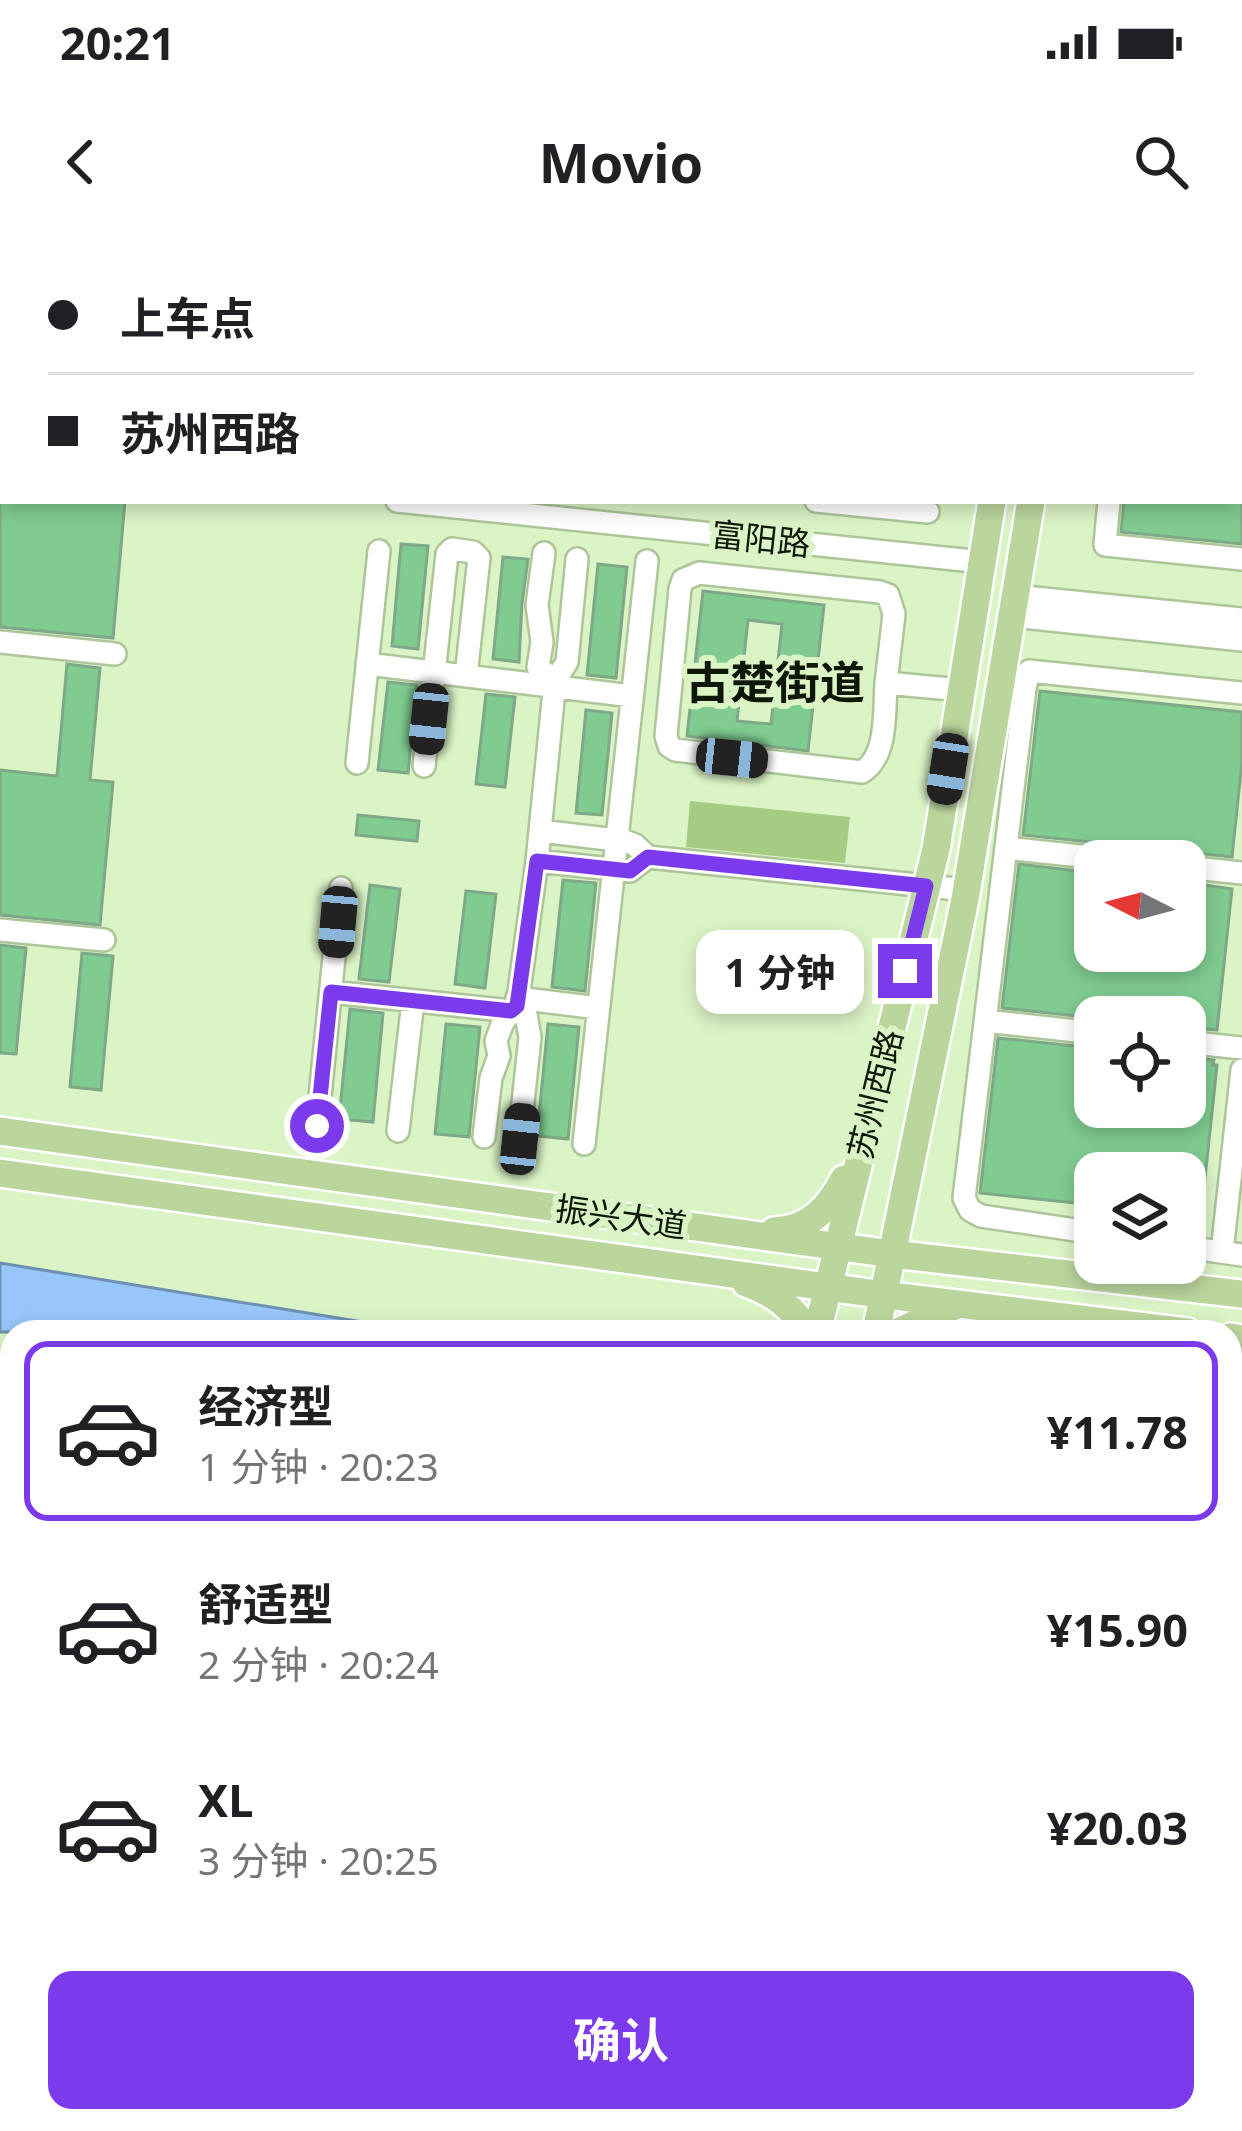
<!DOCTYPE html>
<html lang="zh">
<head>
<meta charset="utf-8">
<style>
	body { margin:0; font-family:"Noto Sans","Noto Sans SC",sans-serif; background:#f2f2f2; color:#202124; height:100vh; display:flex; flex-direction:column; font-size:45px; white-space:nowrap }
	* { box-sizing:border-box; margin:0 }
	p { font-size:39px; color:#757577 }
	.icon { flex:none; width:66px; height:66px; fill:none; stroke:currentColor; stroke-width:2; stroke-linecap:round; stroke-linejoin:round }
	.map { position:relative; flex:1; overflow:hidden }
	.side { position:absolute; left:0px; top:1080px; width:1242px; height:813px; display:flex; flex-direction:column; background:#fff; border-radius:36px 36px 0 0; box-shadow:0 6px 18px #0003 }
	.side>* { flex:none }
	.banner { position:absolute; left:0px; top:0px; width:1242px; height:264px; box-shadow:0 6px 18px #0003; display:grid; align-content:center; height:264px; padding:0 48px; background:#fff }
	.needle { width:78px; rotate:276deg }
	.tools { position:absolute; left:1074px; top:600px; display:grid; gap:24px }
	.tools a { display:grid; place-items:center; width:132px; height:132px; border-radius:24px; background:#fff; box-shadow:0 6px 18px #0003; font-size:60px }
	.end { position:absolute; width:54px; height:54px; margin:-27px; border:15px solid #7c3aed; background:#fff; box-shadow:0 0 0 6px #fff }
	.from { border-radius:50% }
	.bubble { position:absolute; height:84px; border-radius:24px; background:#fff; box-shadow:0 6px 18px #0003; font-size:39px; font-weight:700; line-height:84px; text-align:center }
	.car { position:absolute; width:36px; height:72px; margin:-36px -18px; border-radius:15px; box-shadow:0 0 9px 3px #0007; background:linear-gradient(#222 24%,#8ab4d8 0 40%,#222 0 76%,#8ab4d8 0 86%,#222 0) }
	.banner b { display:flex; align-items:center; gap:42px; height:114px; font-size:45px }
	.banner b+b { border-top:3px solid #e0e0e0 }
	.banner i { width:30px; height:30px; background:#202124 }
	ul { padding:21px 0 0; list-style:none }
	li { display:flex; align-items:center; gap:36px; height:180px; margin:0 24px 18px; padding:0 24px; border:6px solid transparent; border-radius:24px }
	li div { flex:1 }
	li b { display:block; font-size:45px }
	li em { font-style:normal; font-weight:700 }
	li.selected { border-color:#7c3aed }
	li>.icon { width:108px; height:108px; stroke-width:1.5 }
	.primary-button { display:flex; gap:24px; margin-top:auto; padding:24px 48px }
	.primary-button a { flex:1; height:138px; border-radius:24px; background:#7c3aed; color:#fff; font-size:48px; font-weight:700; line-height:138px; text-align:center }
	.status { display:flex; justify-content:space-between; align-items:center; height:84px; padding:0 60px; background:#fff; direction:ltr }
	.status svg { height:33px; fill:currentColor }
	header { display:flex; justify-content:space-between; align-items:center; height:156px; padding:0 48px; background:#fff; font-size:54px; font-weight:700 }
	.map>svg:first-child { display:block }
	.green { fill:#a6cc83 }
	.water { fill:#96c6fa; stroke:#6d91b1; stroke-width:3 }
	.building { fill:#7fcb90; stroke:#7fa888; stroke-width:3; fill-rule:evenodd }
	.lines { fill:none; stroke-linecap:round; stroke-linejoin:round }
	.minor-casing { stroke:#adc599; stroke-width:26 }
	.major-casing { stroke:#fff; stroke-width:32 }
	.path { stroke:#869877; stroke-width:3; stroke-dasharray:6 6; stroke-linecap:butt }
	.minor { stroke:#fff; stroke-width:21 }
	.major { stroke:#bbd69d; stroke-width:27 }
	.route { stroke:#7c3aed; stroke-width:15 }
	.labels { text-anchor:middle; stroke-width:12; stroke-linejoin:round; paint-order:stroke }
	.street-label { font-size:33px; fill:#0e1606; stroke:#dbf4c6 }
	.district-label { font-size:45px; font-weight:bold; fill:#0e1606; stroke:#dbf4c6 }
</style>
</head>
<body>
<div class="status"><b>20:21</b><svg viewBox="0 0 49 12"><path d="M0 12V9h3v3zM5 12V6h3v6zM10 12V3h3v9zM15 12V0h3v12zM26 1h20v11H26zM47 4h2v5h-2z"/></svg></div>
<header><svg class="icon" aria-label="back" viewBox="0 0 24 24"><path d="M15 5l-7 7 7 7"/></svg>Movio<svg class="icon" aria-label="search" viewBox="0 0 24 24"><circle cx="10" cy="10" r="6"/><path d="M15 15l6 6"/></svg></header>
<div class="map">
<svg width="1242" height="1891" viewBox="0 0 1242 1891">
	<rect width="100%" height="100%" fill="#dbf4c6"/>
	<path class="green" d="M690,561L850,577L845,623L686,607Z"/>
	<path class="water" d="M0,1023L424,1092H0Z"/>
	<path class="building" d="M0,261H125L113,398L0,387Z
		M1124,261H1242V304L1121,292Z
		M401,304L428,306L418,409L392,406Z
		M503,317L528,319L522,363L519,422L493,419Z
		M598,324L627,327L616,438L587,435Z
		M703,351L824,365L808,511L687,496ZM748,380L782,384L771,484L737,481Z
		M67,424L100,428L90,540L113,542L100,685L0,675V530L57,536Z
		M388,442L417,445L408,533L378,530Z
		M1040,451L1242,472V522L1232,617L1187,612L1178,614L1172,619L1141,616L1137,610L1129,606L1023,595Z
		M486,454L515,457L505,547L476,544Z
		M586,470L612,473L602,575L576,573Z
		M358,575L419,581L417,601L356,595Z
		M1019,624L1095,633V711H1185V642L1232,649L1217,790L1185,787V777L1095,778L1002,768Z
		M563,640L596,643L585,751L552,747Z
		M370,645L400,649L389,742L359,739Z
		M466,651L496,654L485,748L455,744Z
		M0,705L26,708L16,814L0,813Z
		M82,713L113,716L101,850L70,847Z
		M350,769L383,773L373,882L339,879Z
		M446,784L480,787L469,897L435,894Z
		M548,784L579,787L568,899L537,896Z
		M998,798L1095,808V867H1185V817L1214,820L1213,825H1217L1201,976L1185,974V933H1095V965L980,953Z"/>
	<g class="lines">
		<g class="minor-casing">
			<path id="minor" d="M240,0L271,3
				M889,0V3
				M45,3V0
				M109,3V0
				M475,3L476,0
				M514,3L515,0
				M655,3V0
				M955,3V0
				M1137,3V0
				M0,31H3
				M1239,54H1242
				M0,220H3
				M397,261L983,322
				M816,261L928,272
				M1109,261L1105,305L1242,319
				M544,313L537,365L542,402L538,427L555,441L567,422L577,319
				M1015,356L1242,379
				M1012,376L1242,400
				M0,402L115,414
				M367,424L632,456
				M886,443C884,472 888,516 862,532L675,510L669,506L666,496L680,349L683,340L699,333L880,352L888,355L894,374L886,443L961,450
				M357,523L379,311
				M424,526L447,314L452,309L473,312L479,318L466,436
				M540,591L625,601L635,605L648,617L966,650
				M1006,608L1127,621
				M537,621L630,631L648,617
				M1185,627L1242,633
				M0,690L104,700
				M331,752L511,771
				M517,758L598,768
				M517,766L537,621L555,441
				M985,781L1095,793
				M1185,802L1242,808
				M317,886L341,648
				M398,891L413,761
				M484,897L491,838L499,816L496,801L503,782L517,766L525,769L530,797L519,900
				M584,904L647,321
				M1095,993L981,976L970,970L964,958L1025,448L1029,431L1242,453
				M1185,1007L1242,1015
				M1222,1012L1242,830
				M0,1330L12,1332
				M1230,1362L1242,1363
				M1230,1487L1242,1488
				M1230,1606L1242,1607
				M0,1613L12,1557
				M1230,1825L1242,1826
				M0,1851L12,1854
				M149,1881L199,1891
				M41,1891L43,1881
				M389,1891L392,1881
				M571,1891L573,1881
				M767,1891L769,1881
				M923,1891L924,1881
				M1067,1891L1068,1881"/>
		</g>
		<g class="major-casing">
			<path id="major" d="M1034,3V0
				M1074,3L1075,0
				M0,891L892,1014L1242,1054
				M0,933L885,1055L1187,1092
				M774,991C809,990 829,968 844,939
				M746,1043C773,1052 793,1067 808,1092
				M817,1092L936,609L992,261
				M876,1092L965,659L1031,261
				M898,1092L954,1066
				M1230,1097L1242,1099
				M625,1891L627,1881
				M681,1891L684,1881"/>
		</g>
		<path class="path" d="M0,1137L12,1139
			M1230,1306L1242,1310"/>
		<use href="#minor" class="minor"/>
		<use href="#major" class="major"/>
	</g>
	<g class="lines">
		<path class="route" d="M317,886L331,752L511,771L517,766L537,621L630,631L648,617L926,646L905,731"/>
	</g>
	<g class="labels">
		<g class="street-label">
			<text transform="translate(761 299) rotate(6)" y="12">富阳路</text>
			<text transform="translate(875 854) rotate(-76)" y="12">苏州西路</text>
			<text transform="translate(621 977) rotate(8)" y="12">振兴大道</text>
		</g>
		<g class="district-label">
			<text x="775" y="459">古楚街道</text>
		</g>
	</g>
</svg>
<div class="tools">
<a><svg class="needle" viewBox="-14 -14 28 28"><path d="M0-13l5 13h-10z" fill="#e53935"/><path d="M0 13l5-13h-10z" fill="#757577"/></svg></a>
<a><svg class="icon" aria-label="locate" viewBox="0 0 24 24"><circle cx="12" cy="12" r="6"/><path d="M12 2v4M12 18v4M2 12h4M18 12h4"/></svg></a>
<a><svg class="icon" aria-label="layers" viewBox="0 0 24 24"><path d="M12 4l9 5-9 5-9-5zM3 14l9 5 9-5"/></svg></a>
</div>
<i class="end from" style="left:317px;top:886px"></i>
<i class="end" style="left:905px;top:731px"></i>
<div class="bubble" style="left:696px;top:690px;width:168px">1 分钟</div>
<i class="car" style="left:429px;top:479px;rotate:186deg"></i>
<i class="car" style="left:732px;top:518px;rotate:96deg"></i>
<i class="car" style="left:948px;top:529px;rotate:189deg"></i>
<i class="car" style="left:338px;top:682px;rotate:185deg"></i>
<i class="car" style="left:520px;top:899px;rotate:6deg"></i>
<div class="banner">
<b><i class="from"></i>上车点</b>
<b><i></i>苏州西路</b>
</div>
<section class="side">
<ul>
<li class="selected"><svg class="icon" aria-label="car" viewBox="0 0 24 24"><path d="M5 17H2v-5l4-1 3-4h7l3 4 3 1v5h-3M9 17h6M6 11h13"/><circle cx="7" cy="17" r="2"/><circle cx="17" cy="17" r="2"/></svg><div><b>经济型</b><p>1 分钟 · 20:23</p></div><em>¥11.78</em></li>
<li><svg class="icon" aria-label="car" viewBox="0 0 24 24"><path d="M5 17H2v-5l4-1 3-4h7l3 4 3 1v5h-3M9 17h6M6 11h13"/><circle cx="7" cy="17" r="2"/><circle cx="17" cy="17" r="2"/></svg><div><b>舒适型</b><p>2 分钟 · 20:24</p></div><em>¥15.90</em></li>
<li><svg class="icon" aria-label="car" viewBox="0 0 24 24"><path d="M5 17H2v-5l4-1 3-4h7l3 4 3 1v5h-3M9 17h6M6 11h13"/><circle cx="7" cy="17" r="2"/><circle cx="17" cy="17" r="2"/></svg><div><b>XL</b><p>3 分钟 · 20:25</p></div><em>¥20.03</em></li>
</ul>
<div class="primary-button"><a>确认</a></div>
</section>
</div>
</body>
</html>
